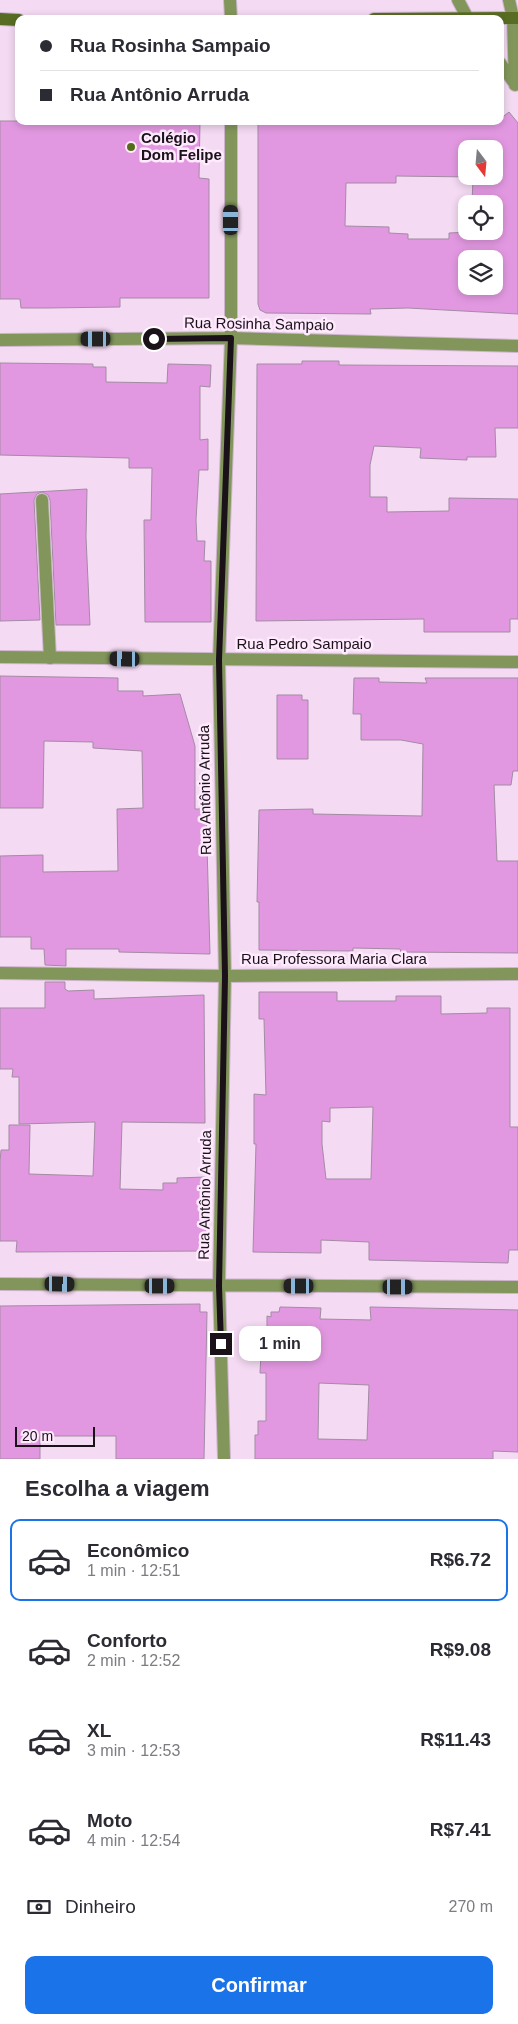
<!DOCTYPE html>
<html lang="pt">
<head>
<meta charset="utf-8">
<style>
	body { margin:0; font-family:Helvetica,sans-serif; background:#f7f7f7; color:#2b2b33; height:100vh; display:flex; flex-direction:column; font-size:19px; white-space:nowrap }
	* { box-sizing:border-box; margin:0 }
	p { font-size:16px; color:#7c7c81 }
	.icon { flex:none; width:28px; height:28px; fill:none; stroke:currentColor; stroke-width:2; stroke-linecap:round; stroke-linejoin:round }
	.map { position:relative; height:1459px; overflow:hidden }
	.panel { display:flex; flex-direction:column; background:#fff; flex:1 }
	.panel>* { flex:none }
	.guide { position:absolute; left:15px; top:15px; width:489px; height:110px; border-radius:10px; box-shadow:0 2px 8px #0003; display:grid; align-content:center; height:110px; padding:0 25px; background:#fff }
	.needle { width:32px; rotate:164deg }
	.controls { position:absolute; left:458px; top:140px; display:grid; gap:10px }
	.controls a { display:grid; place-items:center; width:45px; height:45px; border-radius:10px; background:#fff; box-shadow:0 2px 8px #0003; font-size:25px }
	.scale { position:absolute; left:15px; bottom:12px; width:80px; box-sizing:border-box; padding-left:5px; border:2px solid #1a1119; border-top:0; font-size:14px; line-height:18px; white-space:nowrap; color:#1a1119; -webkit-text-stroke:4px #fee9fd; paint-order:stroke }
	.end { position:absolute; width:22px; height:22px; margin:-11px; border:6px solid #1a1119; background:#fff; box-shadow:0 0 0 2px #fff }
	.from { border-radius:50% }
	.bubble { position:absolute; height:35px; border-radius:10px; background:#fff; box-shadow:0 2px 8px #0003; font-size:16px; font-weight:700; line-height:35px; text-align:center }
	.car { position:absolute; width:15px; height:30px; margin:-15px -8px; border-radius:6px; box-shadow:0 0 4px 1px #0007; background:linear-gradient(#222 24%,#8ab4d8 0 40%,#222 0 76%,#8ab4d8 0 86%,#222 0) }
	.guide b { display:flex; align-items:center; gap:18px; height:48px; font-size:19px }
	.guide b+b { border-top:1px solid #e1e1e2 }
	.guide i { width:12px; height:12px; background:#2b2b33 }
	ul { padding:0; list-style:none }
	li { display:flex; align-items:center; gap:15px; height:82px; margin:0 10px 8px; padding:0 15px; border:2px solid transparent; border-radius:10px }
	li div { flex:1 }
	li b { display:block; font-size:19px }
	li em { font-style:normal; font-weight:700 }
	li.current { border-color:#1a73e8 }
	li>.icon { width:45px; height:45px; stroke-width:1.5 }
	h2 { padding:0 25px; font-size:22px; line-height:60px }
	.pay { display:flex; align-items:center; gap:12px; height:55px; padding:0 25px; font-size:19px }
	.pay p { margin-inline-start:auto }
	.primary-button { display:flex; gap:10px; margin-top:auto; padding:10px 25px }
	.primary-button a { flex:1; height:58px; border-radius:10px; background:#1a73e8; color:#fff; font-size:20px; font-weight:700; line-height:58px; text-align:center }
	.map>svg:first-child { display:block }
	.building { fill:#e298e1; stroke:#a38ba3; fill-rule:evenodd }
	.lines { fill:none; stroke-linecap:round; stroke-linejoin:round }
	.service-casing { stroke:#cdb6cc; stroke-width:14 }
	.minor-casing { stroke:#cdb6cc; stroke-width:14 }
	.tertiary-casing { stroke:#cdb6cc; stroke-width:14 }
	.secondary-casing { stroke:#cdb6cc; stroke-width:14 }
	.service { stroke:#82965b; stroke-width:12 }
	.minor { stroke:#82965b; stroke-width:12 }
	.tertiary { stroke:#82965b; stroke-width:12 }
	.secondary { stroke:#586d23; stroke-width:12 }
	.route { stroke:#1a1119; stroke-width:6 }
	.poi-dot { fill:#566c1b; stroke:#fee9fd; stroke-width:2 }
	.labels { text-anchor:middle; stroke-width:5; stroke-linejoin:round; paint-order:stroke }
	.poi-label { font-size:15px; font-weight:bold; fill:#1a1119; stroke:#fee9fd; text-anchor:start }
	.street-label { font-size:15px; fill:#1a1119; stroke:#fee9fd }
</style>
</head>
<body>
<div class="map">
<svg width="518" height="1459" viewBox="0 0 518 1459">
	<rect width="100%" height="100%" fill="#f4daf3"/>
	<path class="building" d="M509,112L518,123V314L408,308L370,309L371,314L266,313L260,310L258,304V121L373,124V121H500V119ZM466,149H494V176H466ZM396,176L473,177L472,204H494V231L449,233V239H408V234L389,233V227L345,226L346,183H396ZM466,259H494V286H466Z
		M0,121H200L199,178L209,179V298H120V307L46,308H21L20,299H0Z
		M302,361H339V365L518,366V428H495L496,457H467V460L420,458L421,448L374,446L370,465V497H387V512L449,511V498L518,499V619H510V632H424V619L256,621L257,364H302Z
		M0,363L93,364V367H106V382L167,383L168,364L211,365L210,387L200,386V440L208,439V470H199L196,520L197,541H205L204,561H211V622H145L144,520H151L152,468H129V458L0,455Z
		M87,489L86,537L90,625H56L50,500L48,495L42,492L37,494L34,500L40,620L0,621V494Z
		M0,676L118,678V691H143V696L180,694L195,746V809H206L210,954L119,952V949H66V966L45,965L44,949H31V937H0V856L43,855V872L118,871L117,809L143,808L142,751L93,748V742L44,741L43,808H0Z
		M354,678H379V682L427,683L425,678H518V771H513L511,785H494L497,861H518V953L401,952L400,949L353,948V951L259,950V902H257L259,810L313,809V814L422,816L423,744L401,740H361V714H353Z
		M277,695H302V700H308V759H277Z
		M45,982H65V989L68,991L94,990V999L204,995L205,1123L122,1122L120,1189L163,1190V1183H177V1178L205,1177L206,1251L16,1252L17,1241H0V1162L1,1150H9V1125H30L29,1174L93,1176L95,1122L19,1124V1077H12L13,1069H0V1008H45Z
		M259,992H337V1001H396V996H441V1014L487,1013V1008H510V1127H518V1250H509L508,1263L369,1260V1242L321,1240V1253L253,1252L256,1144H254V1094L266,1095L264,1019H259ZM373,1107L371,1179H326L322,1144V1121L330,1122V1108Z
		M200,1304V1312H207L204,1459H116V1436H40V1459H0V1306Z
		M280,1307L321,1308L320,1319L371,1320L370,1307L518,1310V1452L493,1451V1459H255V1435H258V1421H266V1373H260L262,1334H267V1316L271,1317V1312H279ZM319,1383L369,1385L367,1440L318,1439Z"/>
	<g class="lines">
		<g class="service-casing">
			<path id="service" d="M42,500L50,658"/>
		</g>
		<g class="minor-casing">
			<path id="minor" d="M230,0L231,19
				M513,18L515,85
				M500,63L515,84
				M0,340L231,338L518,346
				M0,657L518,662
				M0,973L225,976L518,974
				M0,1284L518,1287
				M224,1459L219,1286L225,976L219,660L231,338V121"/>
		</g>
		<g class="tertiary-casing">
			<path id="tertiary" d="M458,0L467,17
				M509,0L513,18"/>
		</g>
		<g class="secondary-casing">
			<path id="secondary" d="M0,19L19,20
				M374,19L518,18"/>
		</g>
		<use href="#service" class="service"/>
		<use href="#minor" class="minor"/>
		<use href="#tertiary" class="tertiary"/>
		<use href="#secondary" class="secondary"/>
	</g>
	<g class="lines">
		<path class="route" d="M154,339L231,338L219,660L225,976L219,1286L221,1344"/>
	</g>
	<circle class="poi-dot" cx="131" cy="147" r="5"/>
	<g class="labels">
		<g class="poi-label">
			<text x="141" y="143">Colégio<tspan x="141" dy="17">Dom Felipe</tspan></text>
		</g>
		<g class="street-label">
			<text transform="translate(259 324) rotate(1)" y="5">Rua Rosinha Sampaio</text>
			<text x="304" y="649">Rua Pedro Sampaio</text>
			<text transform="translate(205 790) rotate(-91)" y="5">Rua Antônio Arruda</text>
			<text x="334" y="964">Rua Professora Maria Clara</text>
			<text transform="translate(205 1195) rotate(-89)" y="5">Rua Antônio Arruda</text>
		</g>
	</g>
</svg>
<div class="controls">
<a><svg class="needle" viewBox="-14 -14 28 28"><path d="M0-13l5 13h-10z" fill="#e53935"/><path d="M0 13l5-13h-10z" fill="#7c7c81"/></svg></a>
<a><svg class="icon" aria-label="locate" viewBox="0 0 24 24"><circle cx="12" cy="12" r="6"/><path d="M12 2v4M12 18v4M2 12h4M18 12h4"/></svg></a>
<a><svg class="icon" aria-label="layers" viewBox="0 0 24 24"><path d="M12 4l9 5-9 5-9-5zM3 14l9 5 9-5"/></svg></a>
</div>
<div class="scale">20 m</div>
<i class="end from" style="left:154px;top:339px"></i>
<i class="end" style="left:221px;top:1344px"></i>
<div class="bubble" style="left:239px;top:1326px;width:82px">1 min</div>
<i class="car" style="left:231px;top:220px;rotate:0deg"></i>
<i class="car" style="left:96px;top:339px;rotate:270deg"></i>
<i class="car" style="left:125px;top:659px;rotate:271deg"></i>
<i class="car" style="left:60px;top:1284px;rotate:91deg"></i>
<i class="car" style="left:160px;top:1286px;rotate:90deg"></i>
<i class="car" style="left:299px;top:1286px;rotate:270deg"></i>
<i class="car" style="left:398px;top:1287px;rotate:90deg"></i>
<div class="guide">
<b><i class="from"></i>Rua Rosinha Sampaio</b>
<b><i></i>Rua Antônio Arruda</b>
</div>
</div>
<section class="panel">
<h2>Escolha a viagem</h2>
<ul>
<li class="current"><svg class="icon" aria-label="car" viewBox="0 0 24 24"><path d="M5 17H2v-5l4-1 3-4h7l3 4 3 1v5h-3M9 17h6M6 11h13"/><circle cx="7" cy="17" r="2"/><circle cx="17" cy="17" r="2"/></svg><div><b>Econômico</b><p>1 min · 12:51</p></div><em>R$6.72</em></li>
<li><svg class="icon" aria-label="car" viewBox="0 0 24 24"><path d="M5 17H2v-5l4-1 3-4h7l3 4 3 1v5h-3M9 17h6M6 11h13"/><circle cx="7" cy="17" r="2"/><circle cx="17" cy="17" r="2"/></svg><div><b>Conforto</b><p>2 min · 12:52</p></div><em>R$9.08</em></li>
<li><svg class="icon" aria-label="car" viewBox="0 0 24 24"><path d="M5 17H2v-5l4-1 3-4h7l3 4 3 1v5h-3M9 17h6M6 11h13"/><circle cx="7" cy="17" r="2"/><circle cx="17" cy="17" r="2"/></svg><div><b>XL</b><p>3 min · 12:53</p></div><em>R$11.43</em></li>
<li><svg class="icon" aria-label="car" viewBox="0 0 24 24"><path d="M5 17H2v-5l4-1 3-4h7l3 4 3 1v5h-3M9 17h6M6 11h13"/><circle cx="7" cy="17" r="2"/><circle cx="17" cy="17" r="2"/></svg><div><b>Moto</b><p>4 min · 12:54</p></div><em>R$7.41</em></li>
</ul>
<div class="pay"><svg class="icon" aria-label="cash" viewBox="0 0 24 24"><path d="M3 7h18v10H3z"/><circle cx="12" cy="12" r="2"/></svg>Dinheiro<p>270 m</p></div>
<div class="primary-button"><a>Confirmar</a></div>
</section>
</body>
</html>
